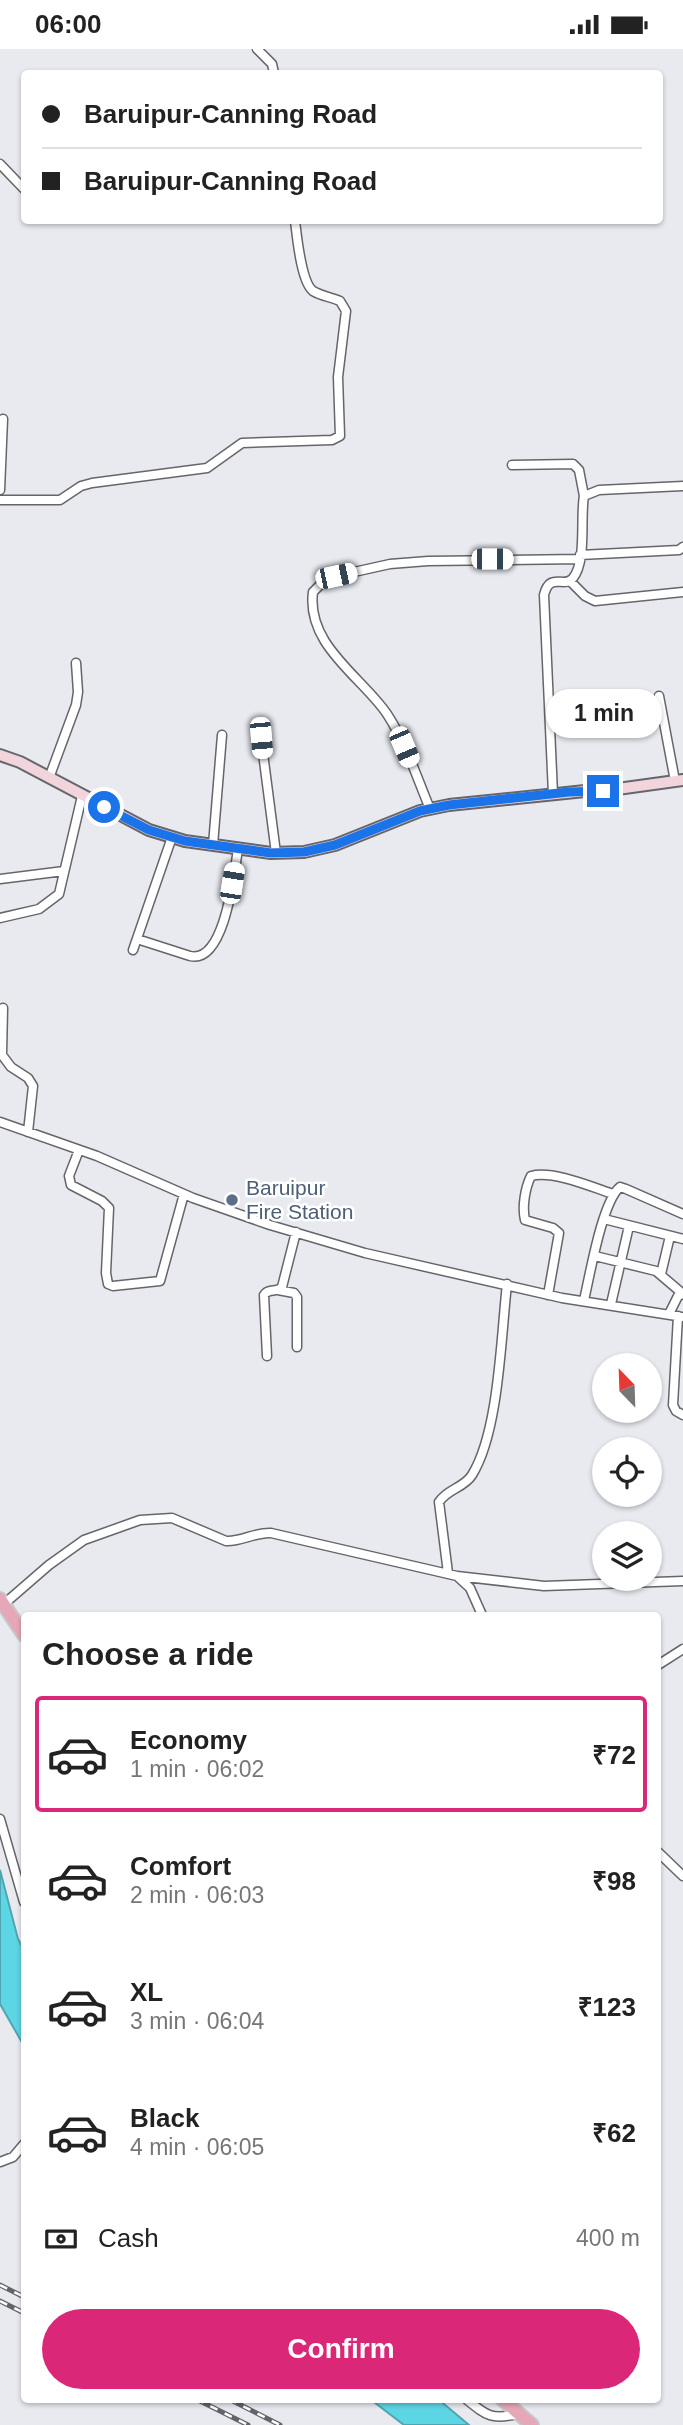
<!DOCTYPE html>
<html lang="en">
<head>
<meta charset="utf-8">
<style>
	body { margin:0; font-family:Arial,sans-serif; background:#f2f2f2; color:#222; height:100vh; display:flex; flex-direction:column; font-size:26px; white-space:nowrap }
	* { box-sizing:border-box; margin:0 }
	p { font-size:23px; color:#767676 }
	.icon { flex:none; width:38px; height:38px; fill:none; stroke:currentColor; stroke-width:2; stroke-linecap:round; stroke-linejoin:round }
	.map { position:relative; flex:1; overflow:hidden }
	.sheet { position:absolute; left:21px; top:1563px; width:640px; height:791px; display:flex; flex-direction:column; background:#fff; border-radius:7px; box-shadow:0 2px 5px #0004 }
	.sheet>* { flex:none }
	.top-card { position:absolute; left:21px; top:21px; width:642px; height:154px; border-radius:7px; box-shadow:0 2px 5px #0004; display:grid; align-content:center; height:154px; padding:0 21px; background:#fff }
	.needle { width:46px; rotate:337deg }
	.buttons { position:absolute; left:592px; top:1304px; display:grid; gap:14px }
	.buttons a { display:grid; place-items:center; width:70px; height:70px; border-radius:50%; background:#fff; box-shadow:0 2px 5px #0004; font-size:35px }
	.end { position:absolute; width:32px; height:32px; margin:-16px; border:9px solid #1a73e8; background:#fff; box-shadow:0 0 0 4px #fff }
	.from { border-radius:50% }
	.bubble { position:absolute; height:49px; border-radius:24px; background:#fff; box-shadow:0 2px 5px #0004; font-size:23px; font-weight:800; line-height:49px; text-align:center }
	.car { position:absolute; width:21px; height:42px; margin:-21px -10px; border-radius:9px; box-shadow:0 0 5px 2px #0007; background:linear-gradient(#fff 24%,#345 0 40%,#fff 0 76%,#345 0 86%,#fff 0) }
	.top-card b { display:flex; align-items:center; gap:24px; height:66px; font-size:26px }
	.top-card b+b { border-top:2px solid #e0e0e0 }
	.top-card i { width:18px; height:18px; background:#222 }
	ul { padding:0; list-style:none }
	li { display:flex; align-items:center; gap:21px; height:116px; margin:0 14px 10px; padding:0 7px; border:4px solid transparent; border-radius:7px }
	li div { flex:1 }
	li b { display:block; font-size:26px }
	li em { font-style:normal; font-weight:800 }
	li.active { border-color:#db2777 }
	li>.icon { width:63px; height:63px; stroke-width:1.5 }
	h2 { padding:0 21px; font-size:32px; line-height:84px }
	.pay { display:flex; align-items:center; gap:18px; height:77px; padding:0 21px; font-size:26px }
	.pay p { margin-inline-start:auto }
	.cta { display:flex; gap:14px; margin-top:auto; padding:14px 21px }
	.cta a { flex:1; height:80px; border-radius:42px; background:#db2777; color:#fff; font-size:28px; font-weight:800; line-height:80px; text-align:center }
	.status { display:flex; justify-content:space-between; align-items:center; height:49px; padding:0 35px; background:#fff; direction:ltr }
	.status svg { height:19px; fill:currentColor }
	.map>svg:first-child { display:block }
	.water { fill:#5cd5e5; stroke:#51a5b1; stroke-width:2 }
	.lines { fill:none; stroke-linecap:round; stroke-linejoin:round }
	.street-casing { stroke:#65666b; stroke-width:11 }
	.secondary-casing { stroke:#65666b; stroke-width:14 }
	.primary-casing { stroke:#c7c7c7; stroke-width:16 }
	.street { stroke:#fff; stroke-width:8 }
	.secondary { stroke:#f2d4dc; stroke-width:10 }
	.primary { stroke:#e6a8b9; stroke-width:12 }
	.rail-casing { stroke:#636467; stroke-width:5 }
	.rail { stroke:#fff; stroke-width:2.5; stroke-dasharray:8; stroke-linecap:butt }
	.route { stroke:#1a73e8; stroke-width:9 }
	.service-dot { fill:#5c6f8a; stroke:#fff; stroke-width:2.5 }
	.labels { text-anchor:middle; stroke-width:5; stroke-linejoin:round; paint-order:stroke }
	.service-label { font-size:21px; fill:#4e5e75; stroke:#fff; text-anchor:start }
</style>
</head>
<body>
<div class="status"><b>06:00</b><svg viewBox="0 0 49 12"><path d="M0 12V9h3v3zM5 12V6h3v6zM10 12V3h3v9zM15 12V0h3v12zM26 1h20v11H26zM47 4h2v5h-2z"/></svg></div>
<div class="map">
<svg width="683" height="2376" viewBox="0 0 683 2376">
	<rect width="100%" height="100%" fill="#e8eaf0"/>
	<path class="water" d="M0,1821L18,1890L24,1901V1997L0,1955Z
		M370,2350H438L469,2376H404Z"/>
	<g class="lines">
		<g class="street-casing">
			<path id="street" d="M257,0L272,15L274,24
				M0,115L24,140
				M512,416L573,415L579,421L584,447
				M0,441L3,370
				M0,451H60L81,437L92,434L207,419L242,394L332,391L340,387L338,328L346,262L340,252C331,248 321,247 313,242C301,233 297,187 295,172
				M580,506L679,501L683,498
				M570,532L585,547L595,552L683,543
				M659,647L675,732
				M261,689L276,804
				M49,729L76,656L78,643L76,614
				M553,745L544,546C550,522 564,540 573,529C587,512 580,468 584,447L599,441L683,437
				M430,760C417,729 406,694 387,665C362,628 306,596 313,543L326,530L336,527L390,515L428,512L580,510
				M213,796L222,686
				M0,830L64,822
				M0,869L39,860L59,845L82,747
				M137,890L190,907C225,915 234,824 238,800
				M133,901L172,788
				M3,959L2,1006L11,1018L28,1029L33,1037L28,1083
				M0,1073L97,1107L193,1149L270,1176L365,1204L562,1249L683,1268
				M79,1101L69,1127L71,1136L102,1152L109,1159L106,1224L108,1235L113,1237L160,1232L184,1145
				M604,1170L683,1190
				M595,1207L656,1222L683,1245
				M661,1225L670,1187
				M278,1241L294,1244L297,1248V1298
				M548,1246L559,1184L553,1179L525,1171C522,1158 525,1139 531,1127C553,1121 592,1138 613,1145
				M584,1251C590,1226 602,1153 620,1138L626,1140L683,1165
				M611,1255L629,1177
				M669,1265L678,1247L683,1245
				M678,1267L673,1356L676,1362L683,1366
				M267,1307L264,1246C268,1239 277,1244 282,1238L296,1183
				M448,1524L439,1453C447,1440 464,1439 472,1426C499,1383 501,1287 507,1235
				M457,1527L544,1537L683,1532
				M4,1555L49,1516L84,1491L140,1471L172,1469L226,1492C241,1493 255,1483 271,1484L457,1527L470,1539L482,1566
				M658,1616L683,1600
				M0,1770L24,1853
				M658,1803L683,1827
				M0,2113L13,2108L24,2095
				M466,2350C487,2367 491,2371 518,2365"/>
		</g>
		<g class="secondary-casing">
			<path id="secondary" d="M0,706L20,713L149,781L185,792L271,804L304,803L335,796L420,762L449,756L585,742H603L683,731"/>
		</g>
		<g class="primary-casing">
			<path id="primary" d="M0,1550L24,1586
				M502,2350L532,2376"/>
		</g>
		<use href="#street" class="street"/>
		<use href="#secondary" class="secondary"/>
		<use href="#primary" class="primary"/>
		<g class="rail-casing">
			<path id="rail" d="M0,2236L24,2248
				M0,2252L24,2264
				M196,2350L248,2376
				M229,2350L280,2376"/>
		</g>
		<use href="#rail" class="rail"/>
	</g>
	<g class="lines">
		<path class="route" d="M104,758L149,781L185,792L271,804L304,803L335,796L420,762L449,756L569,743L603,742"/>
	</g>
	<circle class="service-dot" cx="232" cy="1151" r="7"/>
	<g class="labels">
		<g class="service-label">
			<text x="246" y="1146">Baruipur<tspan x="246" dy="24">Fire Station</tspan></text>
		</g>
	</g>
</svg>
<div class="buttons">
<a><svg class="needle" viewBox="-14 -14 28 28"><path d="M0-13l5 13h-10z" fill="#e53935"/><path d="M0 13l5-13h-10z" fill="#767676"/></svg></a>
<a><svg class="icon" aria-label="locate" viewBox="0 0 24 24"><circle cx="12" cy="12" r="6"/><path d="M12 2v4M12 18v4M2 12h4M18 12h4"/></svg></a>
<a><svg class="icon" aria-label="layers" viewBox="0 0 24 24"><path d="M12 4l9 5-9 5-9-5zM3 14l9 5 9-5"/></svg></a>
</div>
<i class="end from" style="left:104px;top:758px"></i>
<i class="end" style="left:603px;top:742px"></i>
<div class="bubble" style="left:546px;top:640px;width:116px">1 min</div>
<i class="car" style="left:492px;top:510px;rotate:90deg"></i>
<i class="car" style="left:336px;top:527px;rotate:78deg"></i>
<i class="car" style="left:261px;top:689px;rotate:175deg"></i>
<i class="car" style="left:404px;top:698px;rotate:157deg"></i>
<i class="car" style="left:232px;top:834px;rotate:9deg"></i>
<div class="top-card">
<b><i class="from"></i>Baruipur-Canning Road</b>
<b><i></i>Baruipur-Canning Road</b>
</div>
<section class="sheet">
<h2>Choose a ride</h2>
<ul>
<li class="active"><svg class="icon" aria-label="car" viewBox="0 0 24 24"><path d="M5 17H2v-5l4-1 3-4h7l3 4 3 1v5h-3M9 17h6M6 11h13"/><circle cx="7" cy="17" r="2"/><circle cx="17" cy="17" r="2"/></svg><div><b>Economy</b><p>1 min · 06:02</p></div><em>₹72</em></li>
<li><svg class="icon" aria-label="car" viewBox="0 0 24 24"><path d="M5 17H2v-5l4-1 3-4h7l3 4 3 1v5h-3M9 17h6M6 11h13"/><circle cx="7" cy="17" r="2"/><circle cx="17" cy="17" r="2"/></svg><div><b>Comfort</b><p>2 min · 06:03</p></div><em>₹98</em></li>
<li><svg class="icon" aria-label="car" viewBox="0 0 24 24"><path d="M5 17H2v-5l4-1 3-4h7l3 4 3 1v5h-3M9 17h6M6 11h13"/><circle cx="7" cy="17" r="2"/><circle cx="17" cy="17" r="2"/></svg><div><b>XL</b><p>3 min · 06:04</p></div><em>₹123</em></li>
<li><svg class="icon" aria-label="car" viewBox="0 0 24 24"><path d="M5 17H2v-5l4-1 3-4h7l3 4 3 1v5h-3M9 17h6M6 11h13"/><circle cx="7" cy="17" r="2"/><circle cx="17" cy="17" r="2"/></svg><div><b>Black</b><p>4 min · 06:05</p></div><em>₹62</em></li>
</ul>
<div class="pay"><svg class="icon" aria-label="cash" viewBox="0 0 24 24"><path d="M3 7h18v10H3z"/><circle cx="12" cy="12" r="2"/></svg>Cash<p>400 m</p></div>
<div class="cta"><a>Confirm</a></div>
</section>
</div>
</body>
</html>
